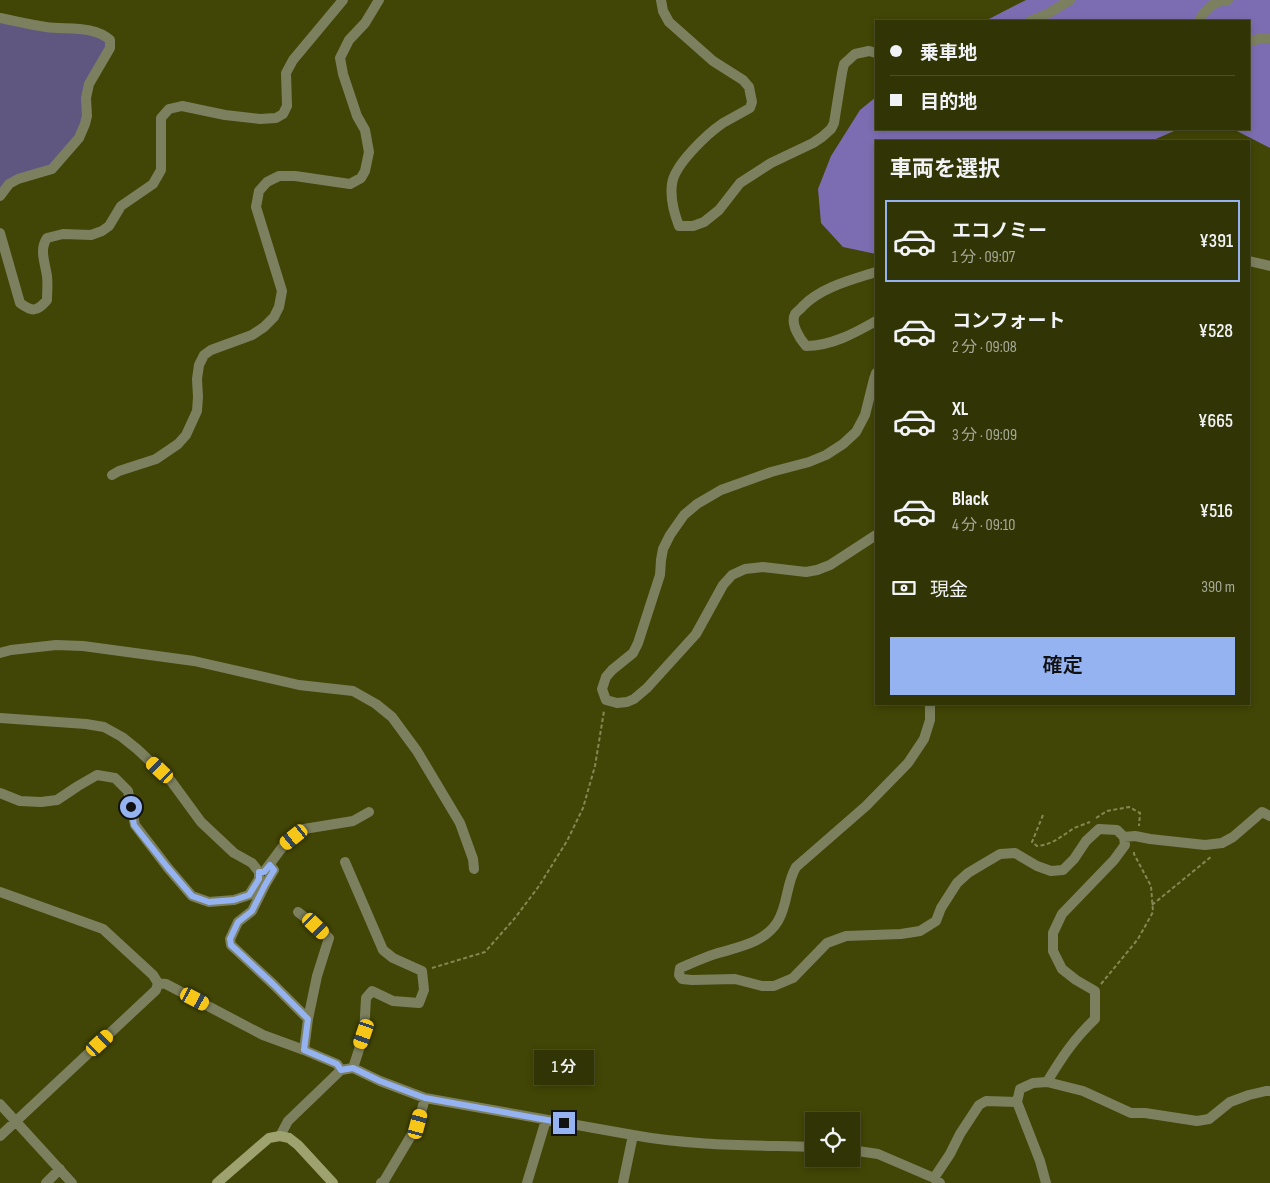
<!DOCTYPE html>
<html lang="ja">
<head>
<meta charset="utf-8">
<style>
	body { margin:0; font-family:"Sofia Sans Condensed","Noto Sans JP",sans-serif; background:#3d3f13; color:#f1f3f6; height:100vh; display:flex; flex-direction:column; font-size:19px; white-space:nowrap }
	* { box-sizing:border-box; margin:0 }
	p { font-size:16px; color:#a8aa9a }
	.icon { flex:none; width:28px; height:28px; fill:none; stroke:currentColor; stroke-width:2; stroke-linecap:round; stroke-linejoin:round }
	.map { position:relative; flex:1; overflow:hidden }
	.side { position:absolute; left:875px; top:140px; width:375px; height:565px; display:flex; flex-direction:column; background:#313404; border-radius:0px; box-shadow:0 2px 8px #0003,0 0 0 1px #4c4f26 }
	.side>* { flex:none }
	.hud { position:absolute; left:875px; top:20px; width:375px; height:110px; border-radius:0px; box-shadow:0 2px 8px #0003,0 0 0 1px #4c4f26; display:grid; align-content:center; height:110px; padding:0 15px; background:#313404 }
	.controls { position:absolute; left:805px; top:1112px; display:grid; gap:10px }
	.controls a { display:grid; place-items:center; width:55px; height:55px; border-radius:0px; background:#313404; box-shadow:0 2px 8px #0003,0 0 0 1px #4c4f26; font-size:25px }
	.end { position:absolute; width:22px; height:22px; margin:-11px; border:6px solid #95b2f1; background:#111; box-shadow:0 0 0 2px #111 }
	.from { border-radius:50% }
	.bubble { position:absolute; height:35px; border-radius:0px; background:#313404; box-shadow:0 2px 8px #0003,0 0 0 1px #4c4f26; font-size:16px; font-weight:600; line-height:35px; text-align:center }
	.car { position:absolute; width:15px; height:30px; margin:-15px -8px; border-radius:6px; box-shadow:0 0 4px 1px #0007; background:linear-gradient(#f5c518 24%,#345 0 40%,#f5c518 0 76%,#345 0 86%,#f5c518 0) }
	.hud b { display:flex; align-items:center; gap:18px; height:48px; font-size:19px }
	.hud b+b { border-top:1px solid #4c4f26 }
	.hud i { width:12px; height:12px; background:#f1f3f6 }
	ul { padding:0; list-style:none }
	li { display:flex; align-items:center; gap:15px; height:82px; margin:0 10px 8px; padding:0 5px; border:2px solid transparent; border-radius:0px }
	li div { flex:1 }
	li b { display:block; font-size:19px }
	li em { font-style:normal; font-weight:600 }
	li.current { border-color:#95b2f1 }
	li>.icon { width:45px; height:45px; stroke-width:1.5 }
	h2 { padding:0 15px; font-size:22px; line-height:60px }
	.pay { display:flex; align-items:center; gap:12px; height:55px; padding:0 15px; font-size:19px }
	.pay p { margin-inline-start:auto }
	.primary-button { display:flex; gap:10px; margin-top:auto; padding:10px 15px }
	.primary-button a { flex:1; height:58px; border-radius:0px; background:#95b2f1; color:#111; font-size:20px; font-weight:600; line-height:58px; text-align:center }
	.map>svg:first-child { display:block }
	.green { fill:#605780 }
	.forest { fill:#7c6db2 }
	.lines { fill:none; stroke-linecap:round; stroke-linejoin:round }
	.path { stroke:#848852; stroke-width:2; stroke-dasharray:4 2.5; stroke-linecap:butt }
	.minor { stroke:#7c805f; stroke-width:10 }
	.secondary { stroke:#9da26e; stroke-width:10 }
	.route { stroke:#95b2f1; stroke-width:6 }
</style>
</head>
<body>
<div class="map">
<svg width="1270" height="1183" viewBox="0 0 1270 1183">
	<rect width="100%" height="100%" fill="#414505"/>
	<path class="green" d="M0,18L92,30L110,40L89,84L85,124L52,169L18,179L0,195Z"/>
	<path class="forest" d="M1026,0H1270V148L1233,129H1249V21H985Z
		M876,97V129H1179L1151,141H876V254L843,247L821,223L818,189L831,156L860,110Z"/>
	<g class="lines">
		<path class="path" d="M1043,815L1032,842L1037,846C1052,845 1062,836 1074,828C1079,826 1085,824 1090,822
			M1096,818L1107,811L1129,807L1140,813L1139,826
			M1152,905L1212,856
			M432,968L485,952L515,918L539,886L567,841L583,808L595,766L604,711
			M1101,984L1138,939L1153,912L1151,886L1134,854V852"/>
		<path class="minor" d="M661,0L663,11L669,22L713,61L743,80L749,87L752,102L750,108C741,113 732,118 723,123C707,134 674,165 672,184C670,198 674,213 679,226H693L704,222L719,210L740,183L771,163L813,143L822,137L831,129L834,123L842,73L844,64L855,54L869,51L876,53
			M0,18C15,21 31,25 46,27C67,30 94,25 110,40V48L89,84L86,98L87,116L85,124L79,138L52,169L18,179L9,184L0,196
			M1030,21L1049,13L1070,0
			M1199,21C1205,9 1214,1 1228,0
			M1249,42L1258,39L1270,38
			M0,233L20,303C32,312 37,312 47,300C47,292 48,284 47,276C45,262 39,250 47,238L63,234L91,235L102,231L109,226L121,206L153,184L161,170V118L169,109L182,106L225,115L260,119L276,118L283,114L287,106L286,73L293,60L343,0
			M1249,261L1270,266
			M876,272C851,280 822,287 803,306C801,309 796,312 795,314C790,324 800,339 806,346C831,346 855,333 876,321
			M876,373L874,379L865,415L856,432L843,444L826,455L809,462L771,472L721,490L697,504L684,515L670,535L663,549L661,560L660,575L638,643L633,653L612,670L606,677L602,689L606,700L617,703L627,702L634,699L647,688L696,634L723,585L732,575L745,569L763,567L806,572L817,570L830,565L876,535
			M112,475L119,471L156,459L178,444L186,435L197,411L198,397L197,379L199,365L204,355L211,350L252,335L264,327L274,317L279,307L282,291L256,207L259,191L267,182L279,176H295L350,184L361,178L365,171L369,152L365,130L357,116L343,74L340,58L349,40L365,23L379,0
			M0,653L11,650L56,645L83,646L194,661L299,685L353,691L376,704L392,717L417,751L460,823L473,859L474,869
			M930,704V720L924,739L908,763L866,806L796,867C786,884 788,904 778,921C765,943 738,947 715,954C703,958 692,963 680,968L679,975L682,979L692,980L735,979L762,986H774L793,978L827,943L846,936L901,934L920,931L936,921L941,908L957,883L968,873L1000,854L1015,853L1037,866L1051,871L1063,870L1074,859L1086,841L1099,829L1117,830L1124,837L1125,845L1114,860L1062,914L1053,933V951L1062,969L1076,980L1095,991V1019C1074,1039 1062,1057 1047,1082
			M0,718L86,724L104,727L122,737L137,749L171,781L201,822L234,853L252,863L259,872V879L249,895L234,900L209,902L192,896L168,868L135,825L128,791L115,778L97,775L78,786L57,800L41,802L20,801L0,793
			M1124,837L1135,836L1150,839L1205,845L1222,843L1233,837L1262,812L1270,816
			M345,862L383,950L393,958L422,971L424,990L419,1003L393,1001L372,991L366,998L364,1034L353,1068
			M270,865L274,870L265,885L252,911L238,922L230,939L231,945L273,984L308,1019L317,976L329,938L316,926L298,912
			M266,869L284,845L304,829L353,821L369,812
			M0,892L103,929L153,975L158,983L166,984L263,1035L304,1050L337,1064L341,1070
			M304,1050L308,1019
			M0,1104L72,1183
			M0,1136L156,990L158,983
			M280,1136L288,1121L341,1070L353,1068L380,1081L425,1098L633,1135C692,1146 754,1145 814,1147
			M851,1150L878,1154L934,1178L940,1183
			M934,1178L950,1154L960,1134L979,1105L986,1101L1017,1102
			M46,1183L60,1169
			M381,1183L384,1181L418,1124L425,1098
			M527,1183L546,1120
			M623,1183L633,1135
			M1046,1183L1040,1161L1017,1102L1020,1089L1033,1083L1047,1082L1083,1091L1131,1113H1145L1197,1121L1209,1119L1230,1102L1249,1095L1266,1091H1270"/>
		<path class="secondary" d="M217,1183L255,1150L269,1138L280,1136L289,1138L298,1145L333,1183"/>
	</g>
	<g class="lines">
		<path class="route" d="M131,807L134,825L168,868L192,896L209,902L234,900L249,895L259,879V872H264L270,865L274,870L265,885L252,911L238,922L230,939L231,945L273,984L308,1019L304,1050L337,1064L341,1070L353,1068L380,1081L425,1098L564,1123"/>
	</g>
</svg>
<div class="controls">
<a><svg class="icon" aria-label="locate" viewBox="0 0 24 24"><circle cx="12" cy="12" r="6"/><path d="M12 2v4M12 18v4M2 12h4M18 12h4"/></svg></a>
</div>
<i class="end from" style="left:131px;top:807px"></i>
<i class="end" style="left:564px;top:1123px"></i>
<div class="bubble" style="left:534px;top:1050px;width:60px">1 分</div>
<i class="car" style="left:160px;top:770px;rotate:313deg"></i>
<i class="car" style="left:294px;top:837px;rotate:231deg"></i>
<i class="car" style="left:316px;top:926px;rotate:134deg"></i>
<i class="car" style="left:195px;top:999px;rotate:118deg"></i>
<i class="car" style="left:364px;top:1034px;rotate:199deg"></i>
<i class="car" style="left:100px;top:1043px;rotate:47deg"></i>
<i class="car" style="left:418px;top:1124px;rotate:15deg"></i>
<div class="hud">
<b><i class="from"></i>乗車地</b>
<b><i></i>目的地</b>
</div>
<section class="side">
<h2>車両を選択</h2>
<ul>
<li class="current"><svg class="icon" aria-label="car" viewBox="0 0 24 24"><path d="M5 17H2v-5l4-1 3-4h7l3 4 3 1v5h-3M9 17h6M6 11h13"/><circle cx="7" cy="17" r="2"/><circle cx="17" cy="17" r="2"/></svg><div><b>エコノミー</b><p>1 分 · 09:07</p></div><em>¥391</em></li>
<li><svg class="icon" aria-label="car" viewBox="0 0 24 24"><path d="M5 17H2v-5l4-1 3-4h7l3 4 3 1v5h-3M9 17h6M6 11h13"/><circle cx="7" cy="17" r="2"/><circle cx="17" cy="17" r="2"/></svg><div><b>コンフォート</b><p>2 分 · 09:08</p></div><em>¥528</em></li>
<li><svg class="icon" aria-label="car" viewBox="0 0 24 24"><path d="M5 17H2v-5l4-1 3-4h7l3 4 3 1v5h-3M9 17h6M6 11h13"/><circle cx="7" cy="17" r="2"/><circle cx="17" cy="17" r="2"/></svg><div><b>XL</b><p>3 分 · 09:09</p></div><em>¥665</em></li>
<li><svg class="icon" aria-label="car" viewBox="0 0 24 24"><path d="M5 17H2v-5l4-1 3-4h7l3 4 3 1v5h-3M9 17h6M6 11h13"/><circle cx="7" cy="17" r="2"/><circle cx="17" cy="17" r="2"/></svg><div><b>Black</b><p>4 分 · 09:10</p></div><em>¥516</em></li>
</ul>
<div class="pay"><svg class="icon" aria-label="cash" viewBox="0 0 24 24"><path d="M3 7h18v10H3z"/><circle cx="12" cy="12" r="2"/></svg>現金<p>390 m</p></div>
<div class="primary-button"><a>確定</a></div>
</section>
</div>
</body>
</html>
